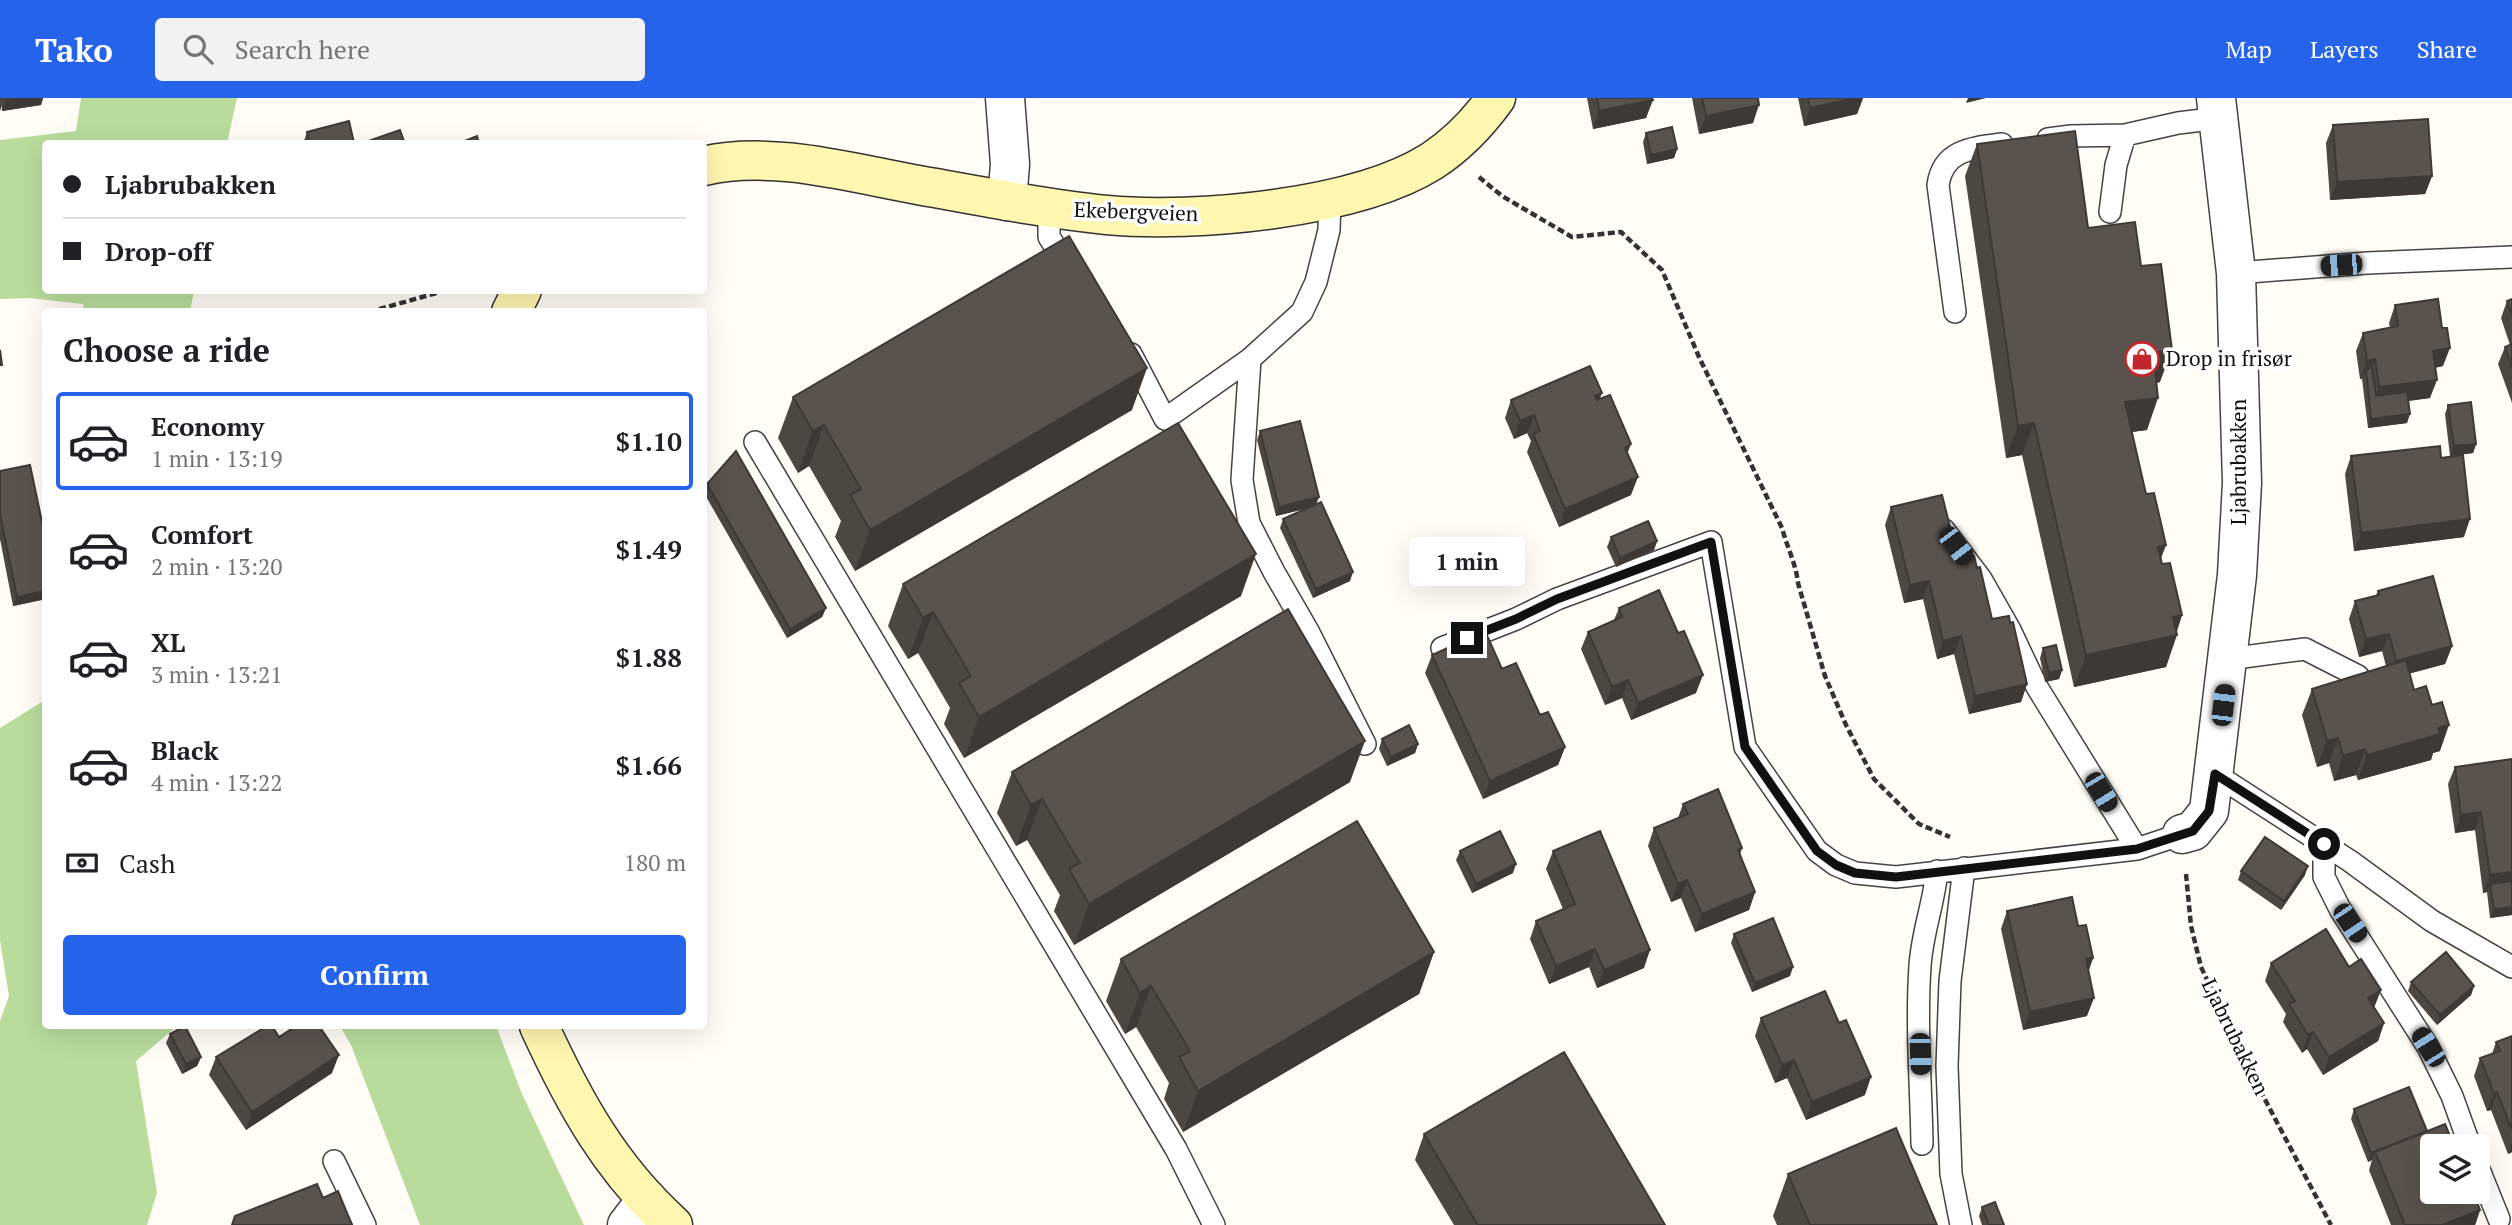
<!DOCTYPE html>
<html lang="en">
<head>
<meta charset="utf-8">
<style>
	body { margin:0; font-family:"PT Serif",serif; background:#f2f2f2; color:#202124; height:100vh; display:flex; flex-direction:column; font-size:26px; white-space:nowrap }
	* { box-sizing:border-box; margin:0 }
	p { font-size:23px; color:#757577 }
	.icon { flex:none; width:38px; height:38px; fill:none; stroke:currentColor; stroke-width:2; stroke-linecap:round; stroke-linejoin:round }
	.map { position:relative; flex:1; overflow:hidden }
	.details { position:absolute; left:42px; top:210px; width:665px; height:721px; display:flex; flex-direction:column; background:#fff; border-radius:7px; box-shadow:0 7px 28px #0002 }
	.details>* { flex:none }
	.hud { position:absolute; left:42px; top:42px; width:665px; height:154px; border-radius:7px; box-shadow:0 7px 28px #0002; display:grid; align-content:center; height:154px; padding:0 21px; background:#fff }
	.controls { position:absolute; left:2420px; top:1036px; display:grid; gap:14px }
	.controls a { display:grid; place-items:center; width:70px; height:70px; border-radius:7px; background:#fff; box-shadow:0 7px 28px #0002; font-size:35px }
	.end { position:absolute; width:32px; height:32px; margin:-16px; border:9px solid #111; background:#fff; box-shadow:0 0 0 4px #fff }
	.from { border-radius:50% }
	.bubble { position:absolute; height:49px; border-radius:7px; background:#fff; box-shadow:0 7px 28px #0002; font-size:23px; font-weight:700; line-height:49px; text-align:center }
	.car { position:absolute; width:21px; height:42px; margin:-21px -10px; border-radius:9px; box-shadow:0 0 5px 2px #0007; background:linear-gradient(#222 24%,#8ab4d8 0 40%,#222 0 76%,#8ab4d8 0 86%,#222 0) }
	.hud b { display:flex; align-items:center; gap:24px; height:66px; font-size:26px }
	.hud b+b { border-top:2px solid #e0e0e0 }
	.hud i { width:18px; height:18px; background:#202124 }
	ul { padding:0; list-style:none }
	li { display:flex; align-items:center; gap:21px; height:98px; margin:0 14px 10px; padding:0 7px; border:4px solid transparent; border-radius:7px }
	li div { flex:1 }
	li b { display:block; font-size:26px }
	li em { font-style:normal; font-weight:700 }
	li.active { border-color:#2563eb }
	li>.icon { width:63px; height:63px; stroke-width:1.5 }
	h2 { padding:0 21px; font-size:32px; line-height:84px }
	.pay { display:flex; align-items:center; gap:18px; height:77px; padding:0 21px; font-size:26px }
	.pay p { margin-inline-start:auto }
	.action { display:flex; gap:14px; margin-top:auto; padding:14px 21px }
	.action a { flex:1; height:80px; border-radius:7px; background:#2563eb; color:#fff; font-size:28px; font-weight:700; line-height:80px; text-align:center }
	header { display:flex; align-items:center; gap:42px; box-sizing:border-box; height:98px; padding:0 35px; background:#2563eb; color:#fff }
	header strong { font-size:33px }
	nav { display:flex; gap:38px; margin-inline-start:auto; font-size:24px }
	.search { width:490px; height:63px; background:#f2f2f2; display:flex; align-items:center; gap:18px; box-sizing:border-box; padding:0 24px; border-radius:7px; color:#757577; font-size:26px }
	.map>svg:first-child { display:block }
	.forest { fill:#b9dc9c }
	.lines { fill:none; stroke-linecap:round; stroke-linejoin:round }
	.lane-casing { stroke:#444; stroke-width:24 }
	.street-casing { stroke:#444; stroke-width:41 }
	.secondary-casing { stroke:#333; stroke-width:41 }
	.path { stroke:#333; stroke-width:4.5; stroke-dasharray:7 3.5; stroke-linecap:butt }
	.lane { stroke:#fff; stroke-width:21 }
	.street { stroke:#fff; stroke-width:38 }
	.secondary { stroke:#fff6b0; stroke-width:38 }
	.wall { fill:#4d4742 }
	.shaded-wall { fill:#3f3936 }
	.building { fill:#5a524d; stroke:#3f3936; stroke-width:2 }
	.route { stroke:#111; stroke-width:9 }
	.labels { text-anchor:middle; stroke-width:7; stroke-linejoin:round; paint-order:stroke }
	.street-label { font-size:21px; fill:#111; stroke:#fff }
	.poi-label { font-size:21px; fill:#111; stroke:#fff; text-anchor:start }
</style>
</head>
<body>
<header>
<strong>Tako</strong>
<div class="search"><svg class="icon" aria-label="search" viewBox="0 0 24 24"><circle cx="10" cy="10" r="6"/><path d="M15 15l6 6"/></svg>Search here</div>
<nav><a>Map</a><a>Layers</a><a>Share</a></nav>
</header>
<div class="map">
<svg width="2512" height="1127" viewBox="0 0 2512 1127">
	<rect width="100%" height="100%" fill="#fffdf5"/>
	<path class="forest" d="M81,0H237L227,45L46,46V192L194,193L190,213H84L83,206L29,200L0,201V42L76,33Z
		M45,602L46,928H177L136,963L157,1095L147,1127H0V923L9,898L0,842V630Z
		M340,928H496L522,996L584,1127H420L351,947Z"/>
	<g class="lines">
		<g class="lane-casing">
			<path id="lane" d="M2048,41L2071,38L2125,37L2178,25L2219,20
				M1049,109V139L1069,170
				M2110,114L2116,67L2125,37
				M2236,175L2367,165L2512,159
				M1955,214L1938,87C1943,52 1971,50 2002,46
				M1131,256L1165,321L1250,261L1302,214L1316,184L1329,132L1330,101
				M1250,261L1242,382L1249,425L1274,474L1308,533L1365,646
				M755,344L1176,1051L1214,1127
				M1944,432L1981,481L2010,532L2037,589L2137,751
				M1442,550L1516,521L1557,501L1711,444L1745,649L1817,753L1836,767L1855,775L1896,779L2137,751L2182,736
				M2228,561L2305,551L2358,578
				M2215,676L2350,763L2432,823L2512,869
				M2324,745V779L2340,811L2428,949L2452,998L2470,1048
				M1922,1046C1921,987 1916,927 1920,868C1922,835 1934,805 1937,773
				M334,1063L365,1127
				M2478,1069L2499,1121
				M1961,1127L1951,1076L1947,968L1950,883L1964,770"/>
		</g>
		<g class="street-casing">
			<path id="street" d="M1005,0L1010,66L1007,103
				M2182,736L2193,733L2209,713L2237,477L2242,385L2236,175L2216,0
				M627,1127L647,1101"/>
		</g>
		<g class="secondary-casing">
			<path id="secondary" d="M704,68C771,52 851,75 918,87C981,98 1044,111 1107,117C1196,125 1356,111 1432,63C1458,46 1478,25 1496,0
				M511,214L522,192
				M539,928C574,1004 610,1070 673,1127"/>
		</g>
		<path class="path" d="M1479,79L1502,98L1572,139L1621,134L1662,172L1699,259L1782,430C1787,449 1796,466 1798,485L1825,578L1846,627L1874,681L1919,726L1950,739
			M369,214L447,192
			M2186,776L2191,828L2201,869L2260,992L2331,1127"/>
		<use href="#lane" class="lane"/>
		<use href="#street" class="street"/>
		<use href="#secondary" class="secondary"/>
	</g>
	<path class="wall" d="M0,0H43L41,7L2,13V8L0,13Z
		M1587,0H1652L1646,20L1593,31Z
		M1692,0H1758L1753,25L1699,36Z
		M1798,0H1863L1857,16L1804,28Z
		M2333,27L2432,78L2425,96L2330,102L2326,45Z
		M307,34L354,46H304V43Z
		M1646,35L1677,51L1674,60L1647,66L1643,44Z
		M1977,46L2141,168L2160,284L2157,285L2147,332L2132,334L2146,396L2166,447L2160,461L2162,466L2182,517L2166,569L2074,589L2022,357L2006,360L1965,78Z
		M2512,201V305L2498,266L2505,249L2510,247L2501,220L2507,203Z
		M2395,207L2443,268L2435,270L2430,300L2409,303L2407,325L2368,330L2362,281H2360L2356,253L2363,235L2390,230L2389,225Z
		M793,299L1132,312L855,473L835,439L841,423L809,368L798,375L778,340Z
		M1599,301L1628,356L1631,397L1559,429L1527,354L1531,343L1527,335L1514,341L1505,320L1511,302Z
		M2448,307L2476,346L2473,355L2450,358L2445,316Z
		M1260,333L1319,399L1316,406L1350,483L1313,500L1280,430L1283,421L1305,411L1276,418L1257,342Z
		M2351,358L2441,360L2464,439L2354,453L2345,376Z
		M0,373L46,443V501L13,508L0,441Z
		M707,386L826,510L822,519L787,540L704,395Z
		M1891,409L1958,461L2027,586L2021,604L1969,616L1954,556L1937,561L1923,501L1904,505L1885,427Z
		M1611,439L1657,443L1654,452L1616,469L1607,449Z
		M903,486L1241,498L964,660L944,626L950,610L918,555L908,561L888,528Z
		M2378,493L2452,548L2445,566L2410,575L2414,592L2440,653L2433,655L2431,662L2358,682L2356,677L2334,683L2329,665L2317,669L2302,617L2312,591L2386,568L2382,553L2359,559L2349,521L2355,503L2376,497Z
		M1619,510L1696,595L1631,622L1622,600L1605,607L1581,551L1588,534L1614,522Z
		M2043,550L2062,572L2059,581L2045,584L2040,560Z
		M1432,557L1502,571L1565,649L1558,667L1483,701L1425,575Z
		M1382,641L1418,646L1415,655L1387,668L1379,651Z
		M2512,661V817L2490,820L2487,794L2483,795L2475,732L2455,735L2448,686L2455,669Z
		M1012,674L1350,684L1074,847L1054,813L1060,797L1027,742L1016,748L997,715Z
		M1683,706L1742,750L1740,757L1755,794L1749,812L1695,834L1681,800L1671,804L1648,748L1654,730L1678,720Z
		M1460,753L1513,775L1472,795L1456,762Z
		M1553,753L1644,870L1597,890L1589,869L1549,886L1530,841L1536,823L1563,811L1546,771Z
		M2241,773L2305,777L2281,812L2238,782Z
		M2007,813L2078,828L2093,860L2088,874L2087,918L2023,932L2001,831Z
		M1734,836L1790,878L1752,894L1731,845Z
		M1434,854L1419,896L1183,1034L1164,1001L1169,985L1136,929L1125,936L1106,903L1121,861Z
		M2271,865L2374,910L2384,925L2378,943L2323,977L2307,951L2302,955L2283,924L2286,916L2265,883Z
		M2411,884L2474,888L2471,897L2437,927L2408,893Z
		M1761,920L1865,997L1806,1022L1787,980L1775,985L1755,938Z
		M170,936L201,959L197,968L182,976L166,945Z
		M2512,938V1054L2508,1056L2491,1012L2487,1013L2474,978L2480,960L2492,956L2496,944Z
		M279,939L332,975L246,1032L209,977L216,959Z
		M2354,1011L2427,1033L2480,1112L2475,1127H2391L2369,1072L2372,1062L2368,1064L2351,1021Z
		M1424,1036L1665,1127H1454L1415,1062Z
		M1788,1076L1937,1127H1777L1773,1118Z
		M1982,1109L2004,1127H1982L1979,1118Z"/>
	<path class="shaded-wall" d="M30,0H43L41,7L2,13L6,3Z
		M1855,0H1863L1857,16L1804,28L1810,10Z
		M1968,0H1986L1966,5Z
		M1653,2L1646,20L1593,31L1599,13Z
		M1759,7L1753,25L1699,36L1706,18Z
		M1677,51L1674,60L1647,66L1651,57Z
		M2432,78L2425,96L2330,102L2337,84Z
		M2450,250L2443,268L2426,271L2433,253Z
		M2172,252L2160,284L2141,287L2153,255Z
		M2375,261L2369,279L2366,271L2362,280L2360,281L2367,263Z
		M1147,270L1132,312L855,473L870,432Z
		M2437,282L2430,300L2373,307L2379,289Z
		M1602,295L1595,313V298Z
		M2158,300L2147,332L2113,336L2125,304Z
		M2410,316L2407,325L2368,330L2371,321Z
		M1534,317L1527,335L1514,341L1520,323Z
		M2034,325L2022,357L2006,360L2018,328Z
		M824,327L809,368L798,375L813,333Z
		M1631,346L1624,364L1625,350Z
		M2476,346L2473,355L2450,358L2454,348Z
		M1638,379L1631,397L1559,429L1565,411Z
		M1319,399L1315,408L1276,418L1279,409Z
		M2470,421L2464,439L2354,453L2361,435Z
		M1657,443L1654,452L1616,469L1620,460Z
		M2166,447L2154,479L2158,449Z
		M1256,456L1241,498L964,660L979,619Z
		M1353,474L1350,483L1313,500L1316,491Z
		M1929,483L1923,501L1904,505L1910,487Z
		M46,493V501L13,508L17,499Z
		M826,510L822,519L787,540L790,531Z
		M933,514L918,555L908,561L923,520Z
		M2182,517L2175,537H2177L2166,569L2074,589L2086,557L2173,519Z
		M2389,536L2382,553L2359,559L2366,541Z
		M1961,538L1954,556L1937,561L1943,543Z
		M2452,548L2445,566L2390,581L2396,563Z
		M2062,572L2059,581L2045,584L2049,575Z
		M1703,577L1696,595L1631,622L1638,605Z
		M1628,582L1622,600L1605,607L1612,589Z
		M2027,586L2021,604L1969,616L1975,598Z
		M2449,627L2440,653L2433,655L2431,662L2358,682L2367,657L2438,630Z
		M2338,640L2329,665L2317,669L2327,643Z
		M1365,643L1350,684L1074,847L1089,806Z
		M1418,646L1415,655L1387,668L1391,659Z
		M1565,649L1558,667L1483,701L1490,683Z
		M2365,651L2356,677L2334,683L2343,658Z
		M1042,701L1027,742L1016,748L1031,707Z
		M2481,714L2475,732L2455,735L2461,717Z
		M1516,766L1513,775L1472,795L1476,786Z
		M2308,768L2305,777L2281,812L2284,803Z
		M2512,774V791L2490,786L2487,794L2483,795L2490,777Z
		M1687,782L1681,800L1671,804L1678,786Z
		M1755,794L1749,812L1695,834L1702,816Z
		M2512,809V817L2490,820L2494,811Z
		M1595,851L1589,869L1549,886L1556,868Z
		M1650,852L1644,870L1597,890L1604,872Z
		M1434,854L1419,896L1183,1034L1198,993Z
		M2093,860L2087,878L2086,861Z
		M1793,869L1790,878L1752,894L1755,885Z
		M1151,888L1136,929L1125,936L1140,895Z
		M2474,888L2471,897L2437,927L2440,917Z
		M2381,892L2374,910L2368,900Z
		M2094,900L2087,918L2023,932L2030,914Z
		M2384,925L2378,943L2323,977L2329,959Z
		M2313,934L2307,951L2302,955L2308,937Z
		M339,957L332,975L246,1032L252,1014Z
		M201,959L197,968L182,976L186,966Z
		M1794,962L1787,980L1775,985L1782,967Z
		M1871,979L1865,997L1806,1022L1812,1004Z
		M2497,994L2491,1012L2487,1013L2494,995Z
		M2427,1033L2375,1054L2372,1062L2368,1064L2371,1055Z
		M2512,1044V1054L2508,1056Z
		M2480,1112L2475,1127H2442Z"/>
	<path class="building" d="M5,0H30L6,3Z
		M1597,0H1652L1653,2L1599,13Z
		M1702,0H1758L1759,7L1706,18Z
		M1808,0H1855L1810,10Z
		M2428,21L2432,78L2337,84L2333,27Z
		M349,23L354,45L350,46H310L307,34Z
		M1672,29L1677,51L1651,57L1646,35Z
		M400,32L405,46H369L368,43Z
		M2075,33L2088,130L2135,124L2141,168L2161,166L2172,252L2153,255L2158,300L2125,304L2146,396L2154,395L2166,447L2158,449L2162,466L2170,465L2182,517L2173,519L2177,537L2086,557L2034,325L2018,328L1977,46Z
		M477,38L479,46H457Z
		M1069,138L1147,270L870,432L850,397L861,391L824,327L813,333L793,299Z
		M2438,201L2442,230H2447L2450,250L2433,253L2437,282L2379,289L2375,261L2367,263L2363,235L2398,228L2395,207Z
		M2512,201V217L2507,203Z
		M2512,246V269L2505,249Z
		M0,252L2,267H0Z
		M1590,268L1602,295L1595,298L1597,302L1610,297L1631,346L1625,350L1638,379L1565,411L1533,336L1540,333L1534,317L1520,323L1511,302Z
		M2372,270L2376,298L2407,294L2410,316L2371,321L2366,271Z
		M2471,304L2476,346L2454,348L2448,307Z
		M1300,323L1319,399L1279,409L1260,333Z
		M1178,325L1256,456L979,619L959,585L971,578L933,514L923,520L903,486Z
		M2440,348L2441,360L2463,357L2470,421L2361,435L2351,358Z
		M736,353L826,510L790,531L707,386Z
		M30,367L46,443V493L17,499L0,416V373Z
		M1942,397L1958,461L1974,458L1977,470L1980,469L1992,521L2009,518L2010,525L2013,524L2027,586L1975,598L1961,538L1943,543L1929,483L1910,487L1891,409Z
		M1321,404L1353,474L1316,491L1283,421Z
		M1648,423L1657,443L1620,460L1611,439Z
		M2433,478L2452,548L2396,563L2389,536L2366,541L2355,503L2379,497L2378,493Z
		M1659,492L1678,535L1684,533L1703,577L1638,605L1628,582L1612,589L1588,534L1622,519L1619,510Z
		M1288,511L1365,643L1089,806L1069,771L1080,765L1042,701L1031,707L1012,674Z
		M1485,533L1502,571L1516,565L1540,617L1548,614L1565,649L1490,683L1432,557Z
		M2056,547L2062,572L2049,575L2043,550Z
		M2406,562L2414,592L2426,588L2432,607L2442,604L2449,627L2438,630L2440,636L2367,657L2365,651L2343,658L2338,640L2327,643L2312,591Z
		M1409,627L1418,646L1391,659L1382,641Z
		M2512,661V774L2490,777L2481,714L2461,717L2455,669Z
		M1718,691L1742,750L1738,752L1755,794L1702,816L1687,782L1678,786L1654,730L1688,716L1683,706Z
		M1357,723L1434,854L1198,993L1179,959L1190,953L1151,888L1140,895L1121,861Z
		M1500,733L1516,766L1476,786L1460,753Z
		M1600,733L1650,852L1604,872L1595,851L1556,868L1536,823L1575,806L1553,753Z
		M2265,739L2308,768L2284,803L2241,773Z
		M2512,783V809L2494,811L2490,786Z
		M2072,799L2078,828L2086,827L2093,860L2086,861L2094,900L2030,914L2007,813Z
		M1773,820L1793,869L1755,885L1734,836Z
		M2326,831L2349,869L2361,861L2381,892L2368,900L2384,925L2329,959L2313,934L2308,937L2289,906L2295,903L2271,865Z
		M2446,854L2474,888L2440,917L2411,884Z
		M1825,893L1839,925L1846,922L1871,979L1812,1004L1794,962L1782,967L1761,920Z
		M185,928L201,959L186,966L170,936Z
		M267,928H272L279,939L296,928H319L339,957L252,1014L216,959Z
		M2512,938V1032L2497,994L2494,995L2480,960L2500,953L2496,944Z
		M1564,954L1665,1127H1478L1424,1036Z
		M2409,989L2427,1033L2371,1055L2354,1011Z
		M2445,1026L2454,1048H2432V1094H2473L2480,1112L2442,1127H2405L2375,1054Z
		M1896,1030L1937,1127H1810L1788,1076Z
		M317,1086L323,1100L338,1093L352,1127H232L235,1118Z
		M1995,1104L2004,1127H1989L1982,1109Z"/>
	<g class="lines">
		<path class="route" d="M1467,540L1516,521L1557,501L1711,444L1745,649L1817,753L1836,767L1855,775L1896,779L2137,751L2193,733L2209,713L2215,676L2324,746"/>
	</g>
	<defs>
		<g id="shop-ring" transform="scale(1.75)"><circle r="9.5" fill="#fff" stroke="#c4262e" stroke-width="1.5"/><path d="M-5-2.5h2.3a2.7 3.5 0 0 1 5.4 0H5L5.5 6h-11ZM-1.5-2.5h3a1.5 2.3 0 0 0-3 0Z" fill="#c4262e"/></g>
	</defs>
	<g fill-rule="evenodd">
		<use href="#shop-ring" x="2142" y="261"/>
	</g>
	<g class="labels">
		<g class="street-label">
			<text transform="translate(1136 114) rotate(2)" y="7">Ekebergveien</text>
			<text transform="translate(2239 364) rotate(-90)" y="7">Ljabrubakken</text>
			<text transform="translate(2235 939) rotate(64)" y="7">Ljabrubakken</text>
		</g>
		<g class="poi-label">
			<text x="2166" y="268">Drop in frisør</text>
		</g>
	</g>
</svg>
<div class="controls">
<a><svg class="icon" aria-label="layers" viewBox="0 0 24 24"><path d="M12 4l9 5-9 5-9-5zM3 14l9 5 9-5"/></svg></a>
</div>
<i class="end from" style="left:2324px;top:746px"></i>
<i class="end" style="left:1467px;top:540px"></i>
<div class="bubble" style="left:1409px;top:439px;width:116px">1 min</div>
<i class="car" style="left:2341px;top:167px;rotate:266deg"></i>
<i class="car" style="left:1956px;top:448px;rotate:143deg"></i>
<i class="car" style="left:2223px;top:607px;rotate:7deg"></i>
<i class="car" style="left:2101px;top:694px;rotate:149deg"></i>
<i class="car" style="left:2350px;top:825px;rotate:146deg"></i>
<i class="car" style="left:2428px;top:949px;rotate:328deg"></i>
<i class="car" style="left:1920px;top:956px;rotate:178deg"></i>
<div class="hud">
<b><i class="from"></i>Ljabrubakken</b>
<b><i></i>Drop-off</b>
</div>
<section class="details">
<h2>Choose a ride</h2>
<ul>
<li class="active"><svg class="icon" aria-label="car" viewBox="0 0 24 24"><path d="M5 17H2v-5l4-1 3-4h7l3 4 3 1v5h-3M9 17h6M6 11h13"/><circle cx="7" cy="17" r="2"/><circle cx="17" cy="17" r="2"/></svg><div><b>Economy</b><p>1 min · 13:19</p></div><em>$1.10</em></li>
<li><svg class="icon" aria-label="car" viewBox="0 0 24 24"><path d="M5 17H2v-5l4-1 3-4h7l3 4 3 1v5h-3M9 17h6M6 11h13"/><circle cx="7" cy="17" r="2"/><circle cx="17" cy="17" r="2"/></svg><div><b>Comfort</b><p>2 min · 13:20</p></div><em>$1.49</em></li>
<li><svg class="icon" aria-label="car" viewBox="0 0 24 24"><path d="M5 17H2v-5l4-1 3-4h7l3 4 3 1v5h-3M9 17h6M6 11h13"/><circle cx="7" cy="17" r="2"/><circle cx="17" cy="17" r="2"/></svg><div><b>XL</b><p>3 min · 13:21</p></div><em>$1.88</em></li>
<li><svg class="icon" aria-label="car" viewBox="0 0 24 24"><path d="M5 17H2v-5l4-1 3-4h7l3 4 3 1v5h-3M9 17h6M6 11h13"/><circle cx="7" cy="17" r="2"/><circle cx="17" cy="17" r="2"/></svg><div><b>Black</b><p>4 min · 13:22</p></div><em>$1.66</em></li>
</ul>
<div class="pay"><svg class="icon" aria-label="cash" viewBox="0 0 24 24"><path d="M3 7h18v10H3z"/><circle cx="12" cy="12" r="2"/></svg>Cash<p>180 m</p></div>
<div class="action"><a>Confirm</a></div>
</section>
</div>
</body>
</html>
